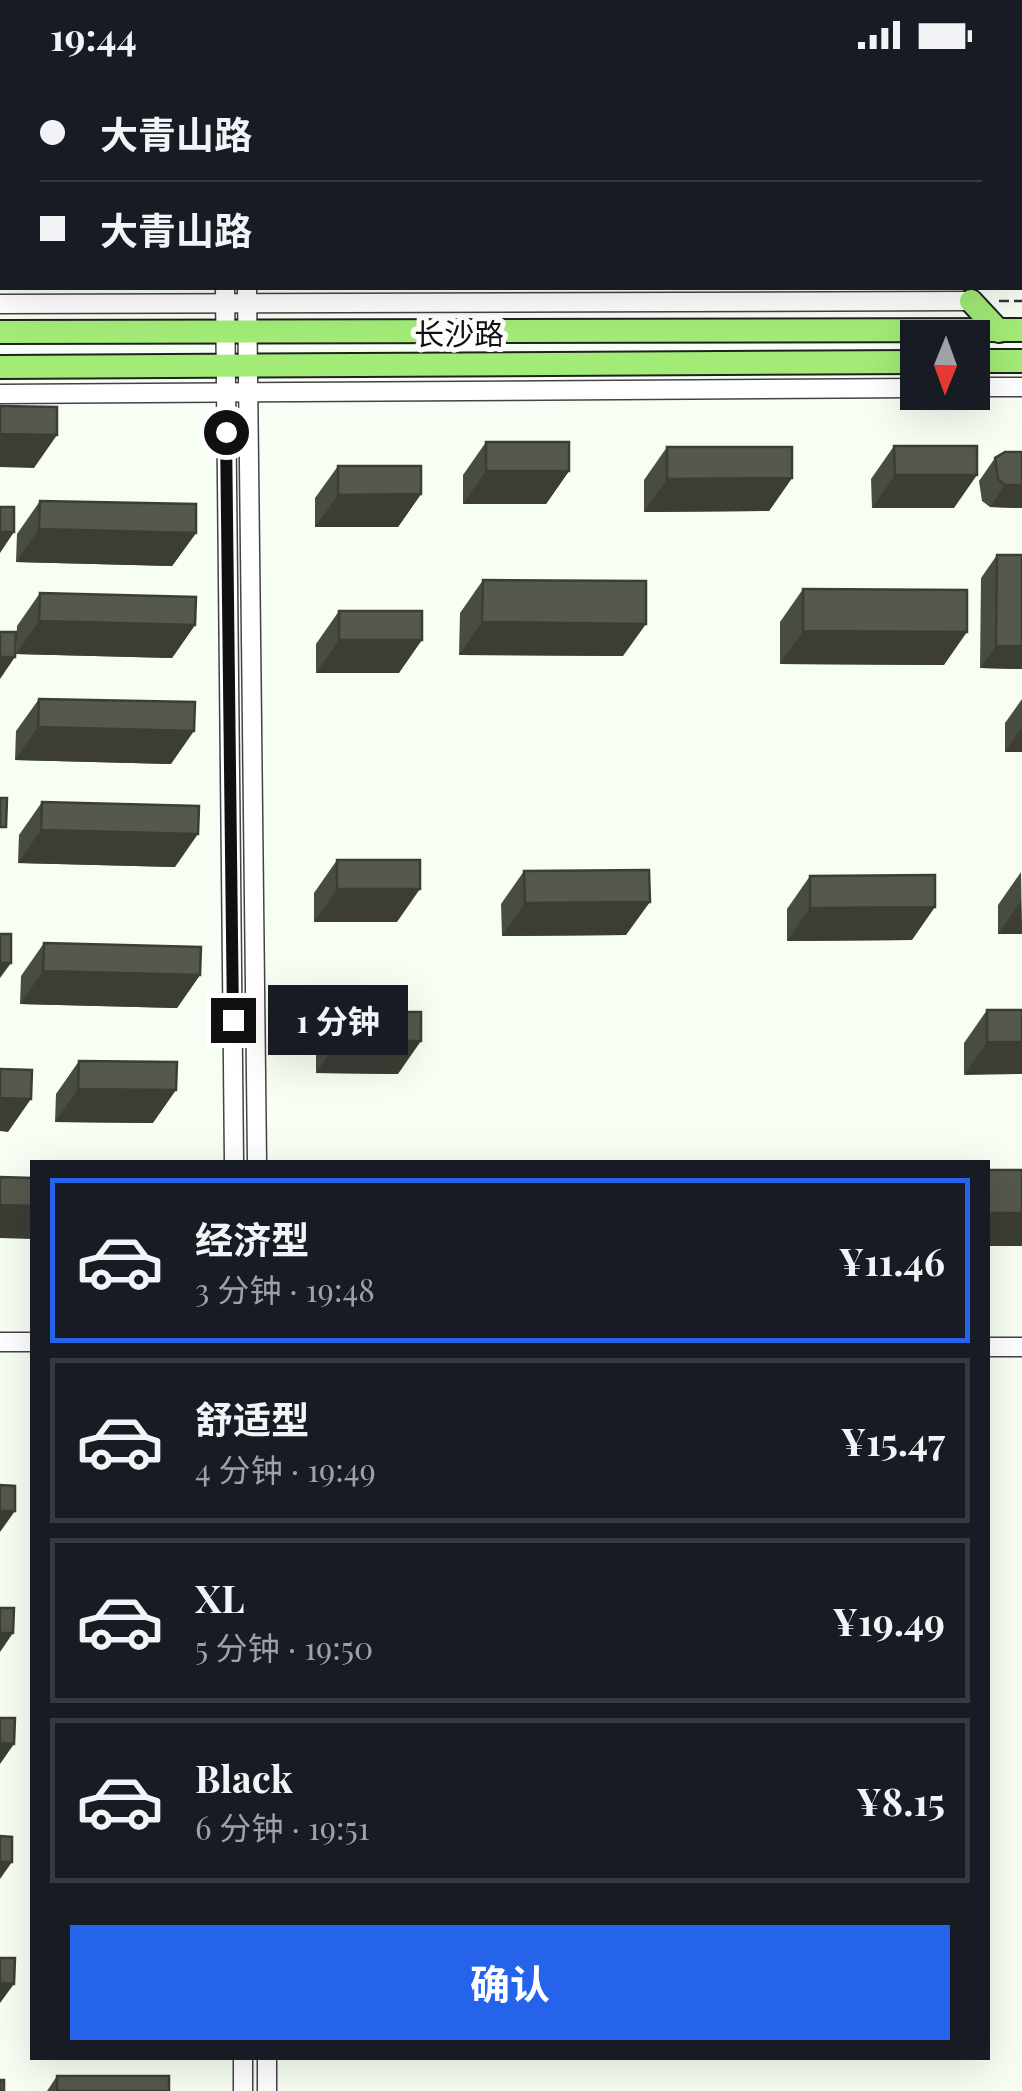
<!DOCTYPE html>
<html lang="zh">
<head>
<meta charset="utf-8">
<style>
	body { margin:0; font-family:"Playfair Display","Noto Sans SC",serif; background:#242831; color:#f1f3f6; height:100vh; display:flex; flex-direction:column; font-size:38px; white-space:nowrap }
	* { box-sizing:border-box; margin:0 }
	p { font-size:32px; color:#9ea1a6 }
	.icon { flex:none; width:55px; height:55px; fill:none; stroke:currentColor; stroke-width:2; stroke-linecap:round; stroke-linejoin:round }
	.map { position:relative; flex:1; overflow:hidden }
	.sheet { position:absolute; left:30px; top:1090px; width:960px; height:900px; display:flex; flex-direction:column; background:#171b24; border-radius:0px; box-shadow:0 10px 40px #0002 }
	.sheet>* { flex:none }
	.hud { position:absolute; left:0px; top:0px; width:1022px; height:220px; box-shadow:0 10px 40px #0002; display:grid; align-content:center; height:220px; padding:0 40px; background:#171b24 }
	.needle { width:65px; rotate:181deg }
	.fabs { position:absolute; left:900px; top:250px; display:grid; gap:20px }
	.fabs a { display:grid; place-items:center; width:90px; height:90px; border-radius:0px; background:#171b24; box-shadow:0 10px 40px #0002; font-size:50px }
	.end { position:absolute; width:45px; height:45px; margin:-22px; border:12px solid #101010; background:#fff; box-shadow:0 0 0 5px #fff }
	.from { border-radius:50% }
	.bubble { position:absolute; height:70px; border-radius:0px; background:#171b24; box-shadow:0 10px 40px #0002; font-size:32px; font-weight:700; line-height:70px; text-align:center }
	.hud b { display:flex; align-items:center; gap:35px; height:95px; font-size:38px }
	.hud b+b { border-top:2px solid #363941 }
	.hud i { width:25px; height:25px; background:#f1f3f6 }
	ul { padding:18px 0 0; list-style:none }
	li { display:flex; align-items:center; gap:30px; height:165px; margin:0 20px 15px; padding:0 20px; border:5px solid #363941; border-radius:0px }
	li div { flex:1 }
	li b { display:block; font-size:38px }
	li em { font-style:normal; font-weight:700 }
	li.on { border-color:#2563eb }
	li>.icon { width:90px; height:90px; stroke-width:1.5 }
	.button { display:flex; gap:20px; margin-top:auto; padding:20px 40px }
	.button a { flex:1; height:115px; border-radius:0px; background:#2563eb; color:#fff; font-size:40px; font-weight:700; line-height:115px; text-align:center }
	.status { display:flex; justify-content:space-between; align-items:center; height:70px; padding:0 50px; background:#171b24; direction:ltr }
	.status svg { height:28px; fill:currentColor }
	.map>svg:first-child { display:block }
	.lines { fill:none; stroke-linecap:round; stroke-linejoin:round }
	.minor-casing { stroke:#434343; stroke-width:21 }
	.major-casing { stroke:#212121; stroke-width:26 }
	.path { stroke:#323232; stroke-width:2.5; stroke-dasharray:10 5; stroke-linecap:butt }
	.minor { stroke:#fff; stroke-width:18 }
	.major { stroke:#a2eb77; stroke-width:22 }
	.wall { fill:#494c42 }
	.shaded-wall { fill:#3c3e36 }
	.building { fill:#55584d; stroke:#3c3e36; stroke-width:2.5 }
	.route { stroke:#101010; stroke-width:12 }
	.labels { text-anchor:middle; stroke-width:10; stroke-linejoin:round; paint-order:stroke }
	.street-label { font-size:30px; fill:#101010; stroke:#fff }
</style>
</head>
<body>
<div class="status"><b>19:44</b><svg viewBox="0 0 49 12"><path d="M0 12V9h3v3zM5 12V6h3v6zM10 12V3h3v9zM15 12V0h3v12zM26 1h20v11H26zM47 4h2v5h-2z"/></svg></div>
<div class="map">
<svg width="1022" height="2021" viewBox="0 0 1022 2021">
	<rect width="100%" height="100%" fill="#f7fef4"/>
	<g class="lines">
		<defs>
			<g id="minor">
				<polyline points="222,0 222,2"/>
				<polyline points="245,0 245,2"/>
				<polyline points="225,218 234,1092"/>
				<polyline points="247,218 257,1092"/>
				<polyline points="0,234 971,231"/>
				<polyline points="972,317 1022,317"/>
				<polyline points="0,324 918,318"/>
				<polyline points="0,1272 32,1272"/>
				<polyline points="988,1277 1022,1277"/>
				<polyline points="243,1988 243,2021"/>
				<polyline points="267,1988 267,2021"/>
			</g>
			<g id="major">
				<polyline points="971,231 999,261"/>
				<polyline points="0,262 1022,260"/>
				<polyline points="972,291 1022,291"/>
				<polyline points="0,297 918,292"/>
			</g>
		</defs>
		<use href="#minor" class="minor-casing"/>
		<use href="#major" class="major-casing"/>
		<polyline class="path" points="999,231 1022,231"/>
		<use href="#minor" class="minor"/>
		<use href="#major" class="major"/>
	</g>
	<g class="wall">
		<polygon points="759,0 877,0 877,2 757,2"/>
		<polygon points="952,0 1022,0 1022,35 1020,35 1020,2 950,2"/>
		<polygon points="486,372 569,401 546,434 463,434 463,405"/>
		<polygon points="894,376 954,438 872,438 871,409"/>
		<polygon points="667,377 792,408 769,441 644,442 644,410"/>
		<polygon points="1022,382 1022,438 990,437 982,431 979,411 995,388"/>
		<polygon points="338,396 421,424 398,457 315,457 315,428"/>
		<polygon points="40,431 196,463 172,496 16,492 17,464"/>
		<polygon points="997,485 1022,485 1022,599 980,598 981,508"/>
		<polygon points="483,510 623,586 459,585 460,543"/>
		<polygon points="803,519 944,595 780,594 780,552"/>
		<polygon points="40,523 195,555 172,588 16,584 17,556"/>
		<polygon points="339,541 399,603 316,603 316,574"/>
		<polygon points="39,629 171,694 15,690 16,661"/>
		<polygon points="1022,629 1022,682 1005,682 1005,653"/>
		<polygon points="42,732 175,797 18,793 19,765"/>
		<polygon points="337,790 397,852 314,852 314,823"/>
		<polygon points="524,801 626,865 502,866 501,834"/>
		<polygon points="1021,802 1022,864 998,864 998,835"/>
		<polygon points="810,806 912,870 787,871 787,839"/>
		<polygon points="44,873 200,905 177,938 20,934 21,906"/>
		<polygon points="987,940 1022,940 964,1005 964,973"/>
		<polygon points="339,942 398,1004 316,1003 316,974"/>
		<polygon points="79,991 153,1053 55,1052 56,1024"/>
		<polygon points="57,2006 169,2021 47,2021"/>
	</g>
	<g class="shaded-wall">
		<rect x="1020" y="2" width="2" height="33"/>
		<rect x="1020" y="118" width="2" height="32"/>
		<polygon points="0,364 57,365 34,398 0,397"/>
		<polygon points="486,401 569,401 546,434 463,434"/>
		<polygon points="895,405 977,405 954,438 872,438"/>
		<polygon points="792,408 769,441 644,442 667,409"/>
		<polygon points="1005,415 1022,415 1022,438 990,437"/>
		<polygon points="421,424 398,457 315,457 338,425"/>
		<polygon points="39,459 196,463 172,496 16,492"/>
		<polygon points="0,462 14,462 0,483"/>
		<polygon points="39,551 195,555 172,588 16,584"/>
		<polygon points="482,552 646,554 623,586 459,585"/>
		<polygon points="803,561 967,562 944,595 780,594"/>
		<polygon points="339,570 422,570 399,603 316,603"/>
		<polygon points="996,576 1022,576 1022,599 980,598"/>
		<polygon points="0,587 15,587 0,609"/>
		<polygon points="38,657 194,661 171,694 15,690"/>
		<polygon points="1022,657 1022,682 1005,682"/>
		<polygon points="41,760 198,764 175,797 18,793"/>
		<polygon points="337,819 420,819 397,852 314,852"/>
		<polygon points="1021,831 1022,864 998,864"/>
		<polygon points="650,832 626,865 502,866 525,833"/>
		<polygon points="935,837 912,870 787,871 810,838"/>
		<polygon points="0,893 11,893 0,908"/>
		<polygon points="43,901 200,905 177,938 20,934"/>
		<polygon points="339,970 421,971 398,1004 316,1003"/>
		<polygon points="987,972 1022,972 1022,1004 964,1005"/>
		<polygon points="78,1019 176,1020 153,1053 55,1052"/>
		<polygon points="0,1028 31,1029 8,1062 0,1061"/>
		<polygon points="0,1135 32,1136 32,1169 0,1168"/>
		<rect x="988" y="1143" width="34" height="33"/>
		<polygon points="0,1441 15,1441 0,1462"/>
		<polygon points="0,1563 13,1563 0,1582"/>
		<polygon points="0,1673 14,1674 0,1694"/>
		<polygon points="0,1792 12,1792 0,1809"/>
		<polygon points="0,1913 14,1914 0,1933"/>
	</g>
	<g class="building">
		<rect x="306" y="0" width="145" height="2"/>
		<rect x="481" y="0" width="146" height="2"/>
		<polygon points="773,0 877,0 877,2 772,2"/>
		<rect x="973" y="0" width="49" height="2"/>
		<rect x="1020" y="85" width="2" height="33"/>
		<polygon points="0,336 57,337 57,365 0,364"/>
		<rect x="486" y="372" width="83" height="29"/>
		<polygon points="894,376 977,376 977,405 895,405"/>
		<polygon points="667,377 792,377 792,408 667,409"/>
		<polygon points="1005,382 1022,382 1022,415 1005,415 998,409 995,388"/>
		<polygon points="338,396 421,396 421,424 338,425"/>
		<polygon points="40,431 196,434 196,463 39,459"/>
		<rect x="0" y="437" width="14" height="25"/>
		<polygon points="997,485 1022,485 1022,576 996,576"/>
		<polygon points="483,510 646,511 646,554 482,552"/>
		<polygon points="803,519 967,520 967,562 803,561"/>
		<polygon points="40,523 196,527 195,555 39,551"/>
		<rect x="339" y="541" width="83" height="29"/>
		<polygon points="0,562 16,562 15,587 0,587"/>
		<polygon points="39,629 195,632 194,661 38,657"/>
		<polygon points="0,728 7,728 6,757 0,757"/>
		<polygon points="42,732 199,736 198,764 41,760"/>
		<rect x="337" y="790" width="83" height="29"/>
		<polygon points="649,800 650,832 525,833 524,801"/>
		<polygon points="935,805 935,837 810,838 810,806"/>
		<rect x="0" y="864" width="11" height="29"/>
		<polygon points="44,873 201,877 200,905 43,901"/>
		<rect x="987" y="940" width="35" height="32"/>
		<polygon points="339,942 421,942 421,971 339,970"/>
		<polygon points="79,991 177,992 176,1020 78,1019"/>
		<polygon points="0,999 32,1000 31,1029 0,1028"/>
		<rect x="988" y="1100" width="34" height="43"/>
		<polygon points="0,1107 32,1108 32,1136 0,1135"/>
		<polygon points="0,1415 15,1416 15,1441 0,1441"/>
		<polygon points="0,1538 14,1538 13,1563 0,1563"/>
		<polygon points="0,1648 15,1648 14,1674 0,1673"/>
		<polygon points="0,1766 12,1767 12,1792 0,1792"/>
		<polygon points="0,1888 15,1888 14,1914 0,1913"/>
		<rect x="57" y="2006" width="112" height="15"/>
		<rect x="0" y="2010" width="4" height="11"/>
	</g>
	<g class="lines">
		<polyline class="route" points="226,362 233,950"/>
	</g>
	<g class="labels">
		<g class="street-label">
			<text x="459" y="275">长沙路</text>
		</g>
	</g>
</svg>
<div class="fabs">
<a><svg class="needle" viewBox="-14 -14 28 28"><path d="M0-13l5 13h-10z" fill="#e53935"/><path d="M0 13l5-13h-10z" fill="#9ea1a6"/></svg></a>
</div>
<i class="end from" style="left:226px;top:362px"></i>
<i class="end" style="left:233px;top:950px"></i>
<div class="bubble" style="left:268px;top:915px;width:140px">1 分钟</div>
<div class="hud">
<b><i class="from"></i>大青山路</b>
<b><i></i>大青山路</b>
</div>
<section class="sheet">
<ul>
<li class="on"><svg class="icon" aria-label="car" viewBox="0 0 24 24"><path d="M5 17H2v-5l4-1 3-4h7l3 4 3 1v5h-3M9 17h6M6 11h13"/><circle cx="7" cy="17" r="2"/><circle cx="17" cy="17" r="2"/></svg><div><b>经济型</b><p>3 分钟 · 19:48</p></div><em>¥11.46</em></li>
<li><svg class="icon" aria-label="car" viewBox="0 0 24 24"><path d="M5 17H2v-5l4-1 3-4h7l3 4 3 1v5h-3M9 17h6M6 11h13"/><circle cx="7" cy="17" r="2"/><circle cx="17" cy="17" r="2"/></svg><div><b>舒适型</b><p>4 分钟 · 19:49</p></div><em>¥15.47</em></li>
<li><svg class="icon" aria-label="car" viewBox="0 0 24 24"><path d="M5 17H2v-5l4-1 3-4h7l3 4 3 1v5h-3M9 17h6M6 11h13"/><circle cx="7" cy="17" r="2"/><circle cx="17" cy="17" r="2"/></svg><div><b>XL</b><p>5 分钟 · 19:50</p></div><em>¥19.49</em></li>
<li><svg class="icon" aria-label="car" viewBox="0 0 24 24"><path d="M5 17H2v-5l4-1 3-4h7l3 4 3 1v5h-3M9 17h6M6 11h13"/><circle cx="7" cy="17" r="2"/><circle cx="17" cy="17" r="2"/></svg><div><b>Black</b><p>6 分钟 · 19:51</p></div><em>¥8.15</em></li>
</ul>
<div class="button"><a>确认</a></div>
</section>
</div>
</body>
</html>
